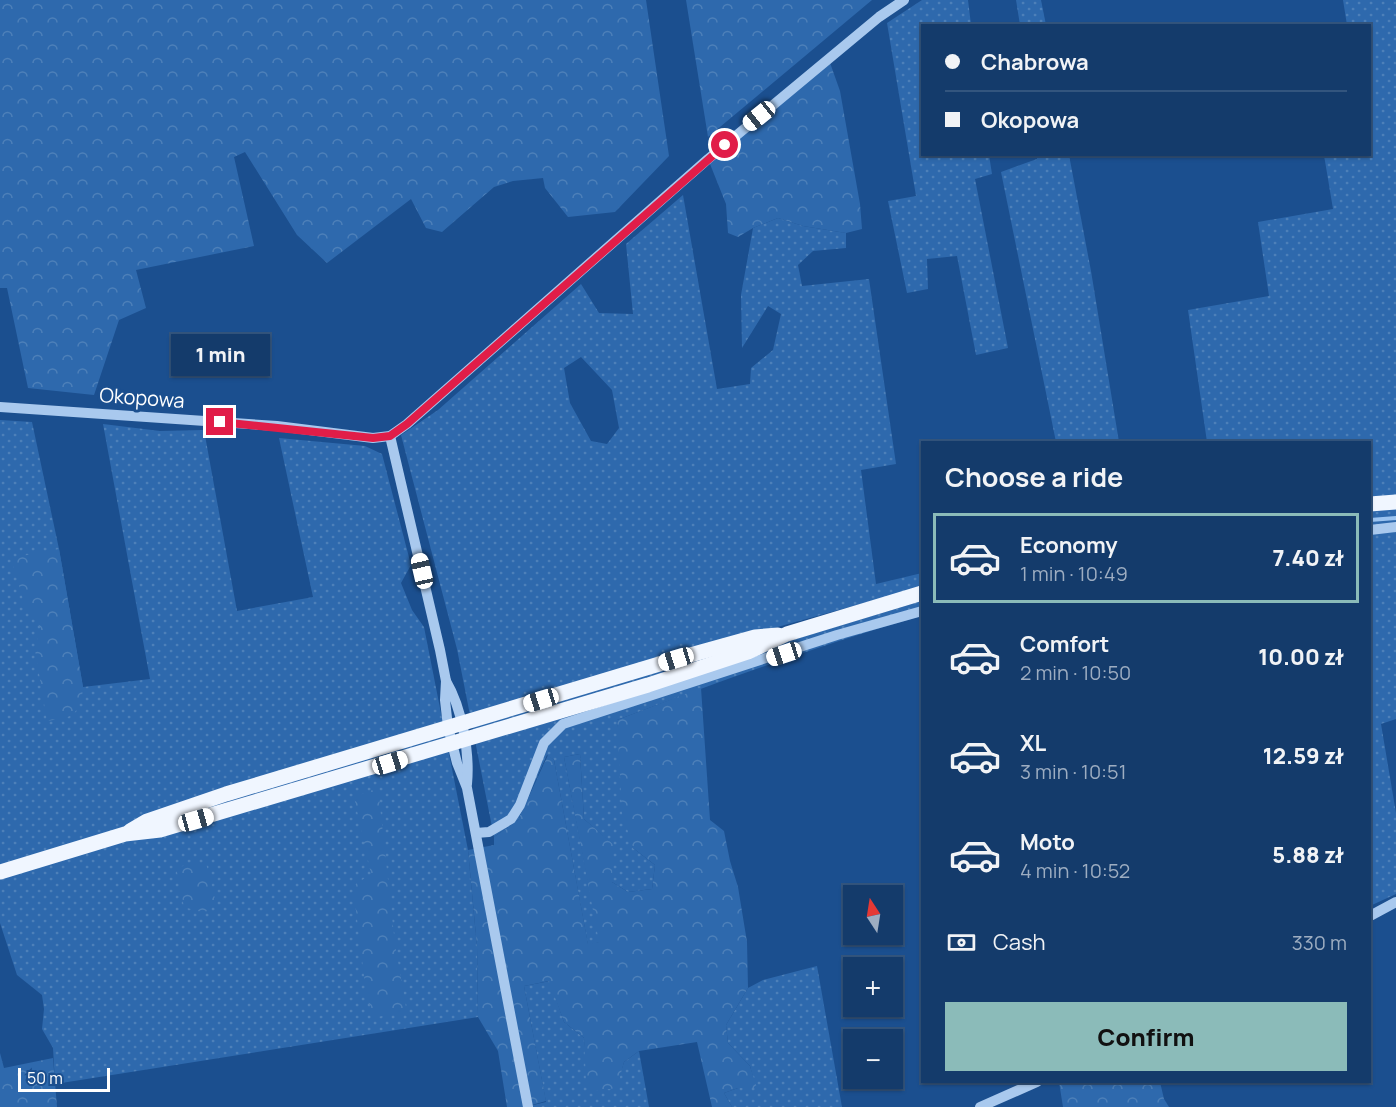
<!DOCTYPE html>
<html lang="en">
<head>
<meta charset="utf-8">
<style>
	body { margin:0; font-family:Manrope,sans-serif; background:#1d4271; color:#f1f3f6; height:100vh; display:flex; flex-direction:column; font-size:22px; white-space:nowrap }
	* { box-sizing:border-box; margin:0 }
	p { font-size:20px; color:#9dadc1 }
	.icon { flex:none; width:33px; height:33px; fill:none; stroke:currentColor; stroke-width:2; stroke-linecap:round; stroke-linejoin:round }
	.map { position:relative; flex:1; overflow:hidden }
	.sheet { position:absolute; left:921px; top:441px; width:450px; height:642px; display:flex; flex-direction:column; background:#143b6b; border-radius:0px; box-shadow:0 2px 4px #0004,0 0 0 2px #33557e }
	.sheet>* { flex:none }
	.hud { position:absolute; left:921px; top:24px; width:450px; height:132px; border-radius:0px; box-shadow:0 2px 4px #0004,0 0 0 2px #33557e; display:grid; align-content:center; height:132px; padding:0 24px; background:#143b6b }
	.needle { width:39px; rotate:348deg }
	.buttons { position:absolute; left:843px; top:885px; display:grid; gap:12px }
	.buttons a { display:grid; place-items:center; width:60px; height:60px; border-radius:0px; background:#143b6b; box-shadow:0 2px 4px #0004,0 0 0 2px #33557e; font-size:30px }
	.scale { position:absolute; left:18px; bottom:15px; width:92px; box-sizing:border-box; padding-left:6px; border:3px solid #fff; border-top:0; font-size:16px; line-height:21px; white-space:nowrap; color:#fff; -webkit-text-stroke:4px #1b4f8f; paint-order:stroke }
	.end { position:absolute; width:27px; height:27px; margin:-14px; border:8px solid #e11d48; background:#fff; box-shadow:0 0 0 3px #fff }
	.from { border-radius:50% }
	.bubble { position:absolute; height:42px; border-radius:0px; background:#143b6b; box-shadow:0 2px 4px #0004,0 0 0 2px #33557e; font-size:20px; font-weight:800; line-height:42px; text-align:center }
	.car { position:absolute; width:18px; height:36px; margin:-18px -9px; border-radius:8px; box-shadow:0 0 4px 2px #0007; background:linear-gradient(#fff 24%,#345 0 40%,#fff 0 76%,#345 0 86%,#fff 0) }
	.hud b { display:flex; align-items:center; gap:21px; height:57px; font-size:22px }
	.hud b+b { border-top:2px solid #33557e }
	.hud i { width:15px; height:15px; background:#f1f3f6 }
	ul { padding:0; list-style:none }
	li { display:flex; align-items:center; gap:18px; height:90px; margin:0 12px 9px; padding:0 12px; border:3px solid transparent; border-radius:0px }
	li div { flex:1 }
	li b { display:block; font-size:22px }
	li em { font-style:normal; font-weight:800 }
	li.selected { border-color:#8bbbb9 }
	li>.icon { width:54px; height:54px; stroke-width:1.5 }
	h2 { padding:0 24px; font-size:27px; line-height:72px }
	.pay { display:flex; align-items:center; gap:15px; height:66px; padding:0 24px; font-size:22px }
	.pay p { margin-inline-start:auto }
	.button { display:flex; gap:12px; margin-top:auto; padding:12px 24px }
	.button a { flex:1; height:69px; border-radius:0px; background:#8bbbb9; color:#111; font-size:24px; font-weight:800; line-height:69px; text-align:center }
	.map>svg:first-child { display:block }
	.grass { fill:url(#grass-dots); fill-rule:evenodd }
	.forest { fill:url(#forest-crowns) }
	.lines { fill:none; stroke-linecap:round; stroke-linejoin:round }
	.stream { stroke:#9cc4f0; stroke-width:4 }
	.minor { stroke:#a9c9ee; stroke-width:10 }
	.major { stroke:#f0f6ff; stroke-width:15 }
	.route { stroke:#e11d48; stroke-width:8 }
	.labels { text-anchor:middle; stroke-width:6; stroke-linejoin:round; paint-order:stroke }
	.street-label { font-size:20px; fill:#fff; stroke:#1b4f8f }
</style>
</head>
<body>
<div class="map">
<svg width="1396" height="1107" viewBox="0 0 1396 1107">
	<defs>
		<pattern id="grass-dots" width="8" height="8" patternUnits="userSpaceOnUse" patternTransform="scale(1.5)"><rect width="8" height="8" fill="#2e69ad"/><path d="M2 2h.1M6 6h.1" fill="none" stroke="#4d80b9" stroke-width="1.8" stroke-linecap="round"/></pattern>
		<pattern id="forest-crowns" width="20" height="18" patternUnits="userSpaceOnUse" patternTransform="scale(1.5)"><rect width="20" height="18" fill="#2e69ad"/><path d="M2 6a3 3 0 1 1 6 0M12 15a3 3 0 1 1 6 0" fill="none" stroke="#4d80b9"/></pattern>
	</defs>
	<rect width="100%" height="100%" fill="#1b4f8f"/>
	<g class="grass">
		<polygon points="922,0 968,0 971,25 922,26 922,154 989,155 992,174 975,179 1008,348 976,355 957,256 927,259 928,289 907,293 888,201 916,196 887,23"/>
		<polygon points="1016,0 1041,0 1046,25 1020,25"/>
		<polygon points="1343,0 1396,0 1396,495 1370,497 1370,442 1207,442 1188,310 1269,296 1258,222 1333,209 1324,155 1370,154 1370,26 1347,25"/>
		<polygon points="1037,155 1069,155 1091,271 1119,442 1056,442 1001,172 1037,159"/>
		<path d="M683 195 717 389 750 384 751 368 773 350 781 314 768 306 742 348 741 295 753 228 778 218 803 226 846 233V248L813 251 798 265 802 286 869 279 896 464 861 470 876 584 922 573V587L661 659 665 683 808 635 922 601V618L918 617C816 646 716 683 617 720L633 848 655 865 652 889 628 892 612 882V844L584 819 580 754 564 757 600 942 588 945 554 760 547 755 518 820 494 837 457 649 401 435 438 410 581 284 599 313 633 314 626 244ZM581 357 612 390 619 428 607 444 591 441 570 403 564 368Z"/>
		<polygon points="0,420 32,422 59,549 83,687 150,679 103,424 160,431 204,430 237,611 313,597 279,438 365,446 382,454 411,565 401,583 412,610 424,627 468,850 477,947 478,1017 55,1084 53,1048 42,1029 44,1009 42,995 17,975 0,923"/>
		<polygon points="1396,508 1396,719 1381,724 1396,813 1396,894 1372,905 1370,891 1370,510"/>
		<polygon points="817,966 842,1107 732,1107 724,1093 738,1088 756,1088 750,1066 728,1043 726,1025 748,988 763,980"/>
		<polygon points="550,981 564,1022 584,1038 586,1057 616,1088 624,1062 639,1051 649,1107 525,1107 546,1102 524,986"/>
	</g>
	<g class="forest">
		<polygon points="0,0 646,0 669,156 615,212 568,217 545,188 543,178 513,181 494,187 442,232 426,228 411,199 327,263 297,235 245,152 234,157 254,246 136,270 146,308 119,320 94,395 28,388 7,288 0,288"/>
		<polygon points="686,0 872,0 708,137"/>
		<polygon points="829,60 840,91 860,204 862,229 846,233 803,226 778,218 753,228 738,237 728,233 726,204 708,159"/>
		<path d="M59 549 83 687C78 716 75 717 47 721L35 650 40 627 25 606 11 558Z"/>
		<polygon points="701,688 710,820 724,831 730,861 738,887 747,942 748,988 726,1025 728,1043 750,1066 757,1088 738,1088 724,1093 732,1107 712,1107 697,1042 639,1051 624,1062 617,1088 594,1091 586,1082 584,1038 564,1022 549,981 524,986 546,1101 525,1107 507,1107 498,1051 478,1017 477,947 468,850 494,845 494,837 518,820 548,755 554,760 588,944 599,942 564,757 580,754 584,819 613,844 612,882 628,892 652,889 655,865 633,848 622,813 617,720"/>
		<polygon points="378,788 395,944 407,1013 376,1017 367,1000 353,886 371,874 354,797"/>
		<polygon points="206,863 215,900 205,913 184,907 176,867"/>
		<polygon points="0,1053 4,1068 53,1058 57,1107 0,1107"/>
		<polygon points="1059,1082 1160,1082 1164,1099 1169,1107 1063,1107"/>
	</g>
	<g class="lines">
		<polyline class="stream" points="1370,520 1396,518"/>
		<g class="minor">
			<polyline points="0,407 277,426 373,438 390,436 407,424 708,159 879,17 904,0"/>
			<polyline points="390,436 440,650 446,681 445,700 448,727 457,763 467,788 528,1107"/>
			<polyline points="1370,530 1396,527"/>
			<path d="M446 681C462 708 470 753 467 784"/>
			<polyline points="476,833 489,832 511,819 520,805 544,743 563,724 837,635 922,611"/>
			<polyline points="1370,916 1396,902"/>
			<polyline points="980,1107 1037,1082"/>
		</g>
		<g class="major">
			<polyline points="1370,504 1396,502"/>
			<polyline points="130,831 147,821 226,794 676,659 755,637 778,635"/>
			<polyline points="0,872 125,834 160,830 648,685 748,652 787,634 922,593"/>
		</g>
	</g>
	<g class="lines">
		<polyline class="route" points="220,422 373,438 390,436 407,424 725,145"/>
	</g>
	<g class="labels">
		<g class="street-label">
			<text transform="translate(142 398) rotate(4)" y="7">Okopowa</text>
		</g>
	</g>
</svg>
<div class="buttons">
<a><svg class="needle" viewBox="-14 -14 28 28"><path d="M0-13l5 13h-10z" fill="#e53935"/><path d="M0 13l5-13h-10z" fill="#9dadc1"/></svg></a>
<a>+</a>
<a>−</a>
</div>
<div class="scale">50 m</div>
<i class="end from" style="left:725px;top:145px"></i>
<i class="end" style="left:220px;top:422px"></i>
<div class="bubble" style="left:171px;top:334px;width:99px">1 min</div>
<i class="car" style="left:759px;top:116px;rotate:231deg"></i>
<i class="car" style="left:422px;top:571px;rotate:347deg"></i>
<i class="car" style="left:784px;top:654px;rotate:252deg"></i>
<i class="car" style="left:676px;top:659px;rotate:253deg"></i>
<i class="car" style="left:541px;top:700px;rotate:253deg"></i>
<i class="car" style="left:390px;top:763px;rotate:73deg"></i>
<i class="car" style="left:196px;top:820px;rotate:74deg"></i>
<div class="hud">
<b><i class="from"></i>Chabrowa</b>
<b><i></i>Okopowa</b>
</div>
<section class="sheet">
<h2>Choose a ride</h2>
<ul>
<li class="selected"><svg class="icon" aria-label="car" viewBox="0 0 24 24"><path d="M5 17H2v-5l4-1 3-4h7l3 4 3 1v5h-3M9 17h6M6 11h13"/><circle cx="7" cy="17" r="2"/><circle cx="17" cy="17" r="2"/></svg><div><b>Economy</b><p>1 min · 10:49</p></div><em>7.40 zł</em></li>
<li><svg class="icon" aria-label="car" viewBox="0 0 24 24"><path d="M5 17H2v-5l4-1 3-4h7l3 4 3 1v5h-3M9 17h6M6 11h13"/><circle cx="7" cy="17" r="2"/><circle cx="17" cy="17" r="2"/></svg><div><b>Comfort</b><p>2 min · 10:50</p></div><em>10.00 zł</em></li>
<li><svg class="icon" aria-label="car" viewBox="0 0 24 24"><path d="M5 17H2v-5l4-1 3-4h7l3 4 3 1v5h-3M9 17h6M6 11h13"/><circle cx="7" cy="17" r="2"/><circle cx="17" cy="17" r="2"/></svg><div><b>XL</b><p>3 min · 10:51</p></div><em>12.59 zł</em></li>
<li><svg class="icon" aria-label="car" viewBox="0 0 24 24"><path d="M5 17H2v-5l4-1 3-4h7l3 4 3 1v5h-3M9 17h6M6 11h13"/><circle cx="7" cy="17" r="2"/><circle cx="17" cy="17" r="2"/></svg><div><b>Moto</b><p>4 min · 10:52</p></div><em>5.88 zł</em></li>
</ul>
<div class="pay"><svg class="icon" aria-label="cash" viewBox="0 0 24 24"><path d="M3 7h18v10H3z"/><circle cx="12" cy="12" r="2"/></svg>Cash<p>330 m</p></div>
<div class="button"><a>Confirm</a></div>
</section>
</div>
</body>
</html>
